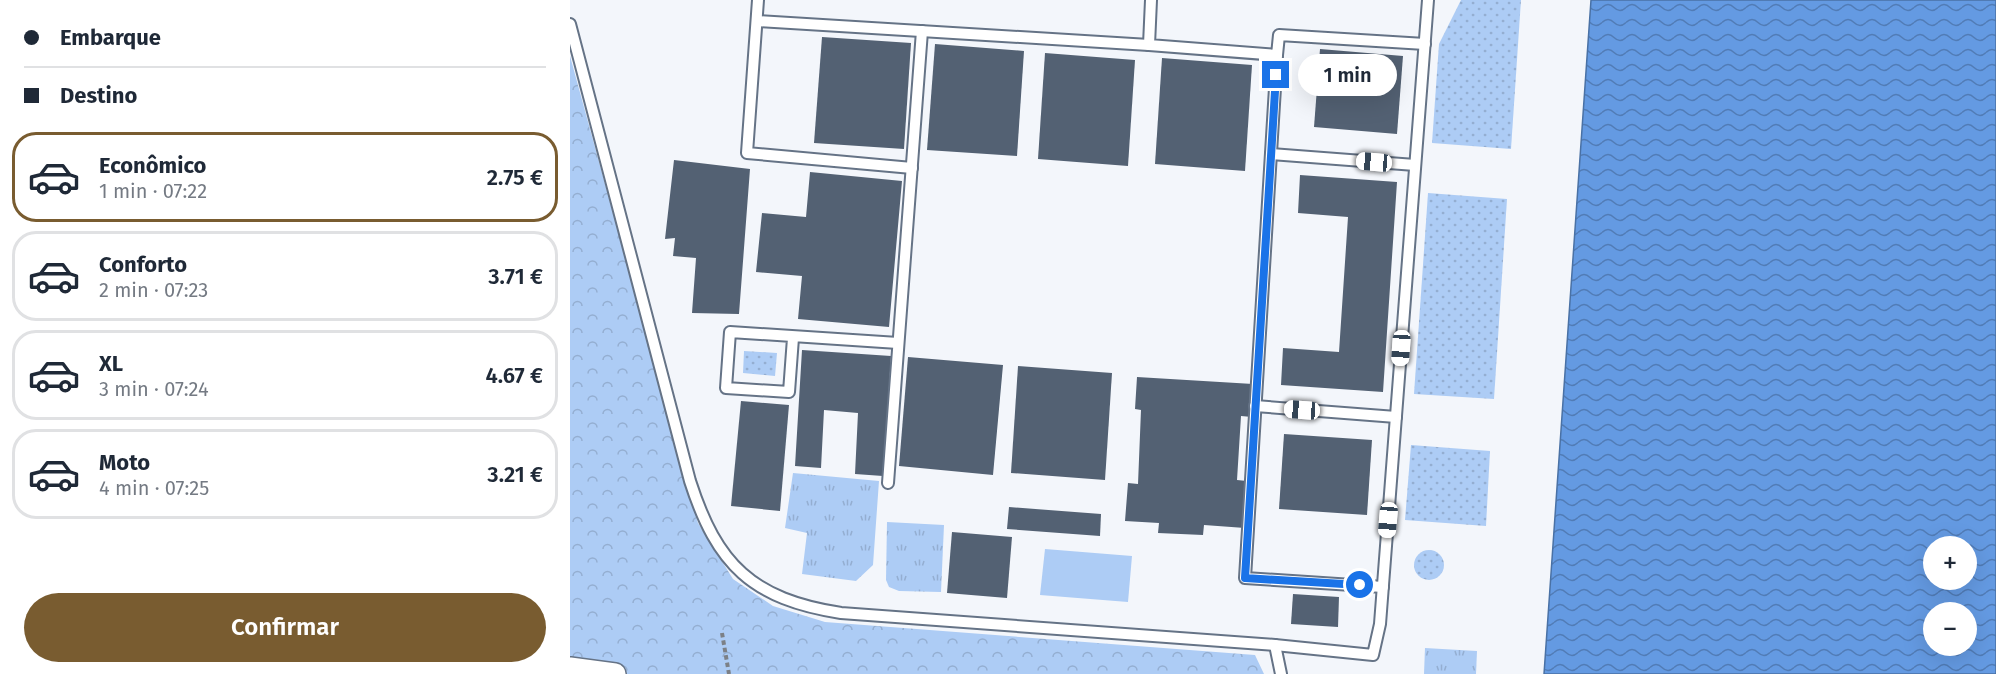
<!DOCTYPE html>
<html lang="pt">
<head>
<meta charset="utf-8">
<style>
	body { margin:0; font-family:"Fira Sans",sans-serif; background:#f6f6f7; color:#1f2937; height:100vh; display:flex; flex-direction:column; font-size:22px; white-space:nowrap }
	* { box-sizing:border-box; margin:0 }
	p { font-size:20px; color:#747a83 }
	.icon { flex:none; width:33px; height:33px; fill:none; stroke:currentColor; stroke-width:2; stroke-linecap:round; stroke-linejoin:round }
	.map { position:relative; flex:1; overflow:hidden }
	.details { display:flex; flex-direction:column; background:#fff; width:570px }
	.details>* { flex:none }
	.guide { display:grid; align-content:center; height:132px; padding:0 24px; background:#fff }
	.fabs { position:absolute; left:1353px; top:536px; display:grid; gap:12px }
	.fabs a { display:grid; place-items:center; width:54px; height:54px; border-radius:50%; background:#fff; box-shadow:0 6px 24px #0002; font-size:30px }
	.end { position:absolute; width:27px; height:27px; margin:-14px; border:8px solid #1a73e8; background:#fff; box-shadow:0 0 0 3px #fff }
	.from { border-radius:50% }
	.bubble { position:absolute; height:42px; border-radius:21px; background:#fff; box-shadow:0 6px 24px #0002; font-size:20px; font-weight:600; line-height:42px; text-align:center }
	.car { position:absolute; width:18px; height:36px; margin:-18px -9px; border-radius:8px; box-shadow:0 0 4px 2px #0007; background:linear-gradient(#fff 24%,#345 0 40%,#fff 0 76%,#345 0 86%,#fff 0) }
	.guide b { display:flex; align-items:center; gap:21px; height:57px; font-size:22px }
	.guide b+b { border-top:2px solid #e0e1e3 }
	.guide i { width:15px; height:15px; background:#1f2937 }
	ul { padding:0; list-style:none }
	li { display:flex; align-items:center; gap:18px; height:90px; margin:0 12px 9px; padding:0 12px; border:3px solid #e0e1e3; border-radius:24px }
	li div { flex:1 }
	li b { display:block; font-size:22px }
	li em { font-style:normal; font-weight:600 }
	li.selected { border-color:#795c30 }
	li>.icon { width:54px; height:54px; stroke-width:1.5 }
	.button { display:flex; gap:12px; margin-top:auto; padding:12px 24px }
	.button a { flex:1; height:69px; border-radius:36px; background:#795c30; color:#fff; font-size:24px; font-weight:600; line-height:69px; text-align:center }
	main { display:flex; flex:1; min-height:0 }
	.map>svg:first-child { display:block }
	.grass { fill:url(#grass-tufts) }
	.forest { fill:url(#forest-crowns) }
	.garden { fill:url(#garden-dots) }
	.pitch { fill:#adccf5 }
	.water { fill:url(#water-waves); stroke:#4971a5; stroke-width:1.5; fill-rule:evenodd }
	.building { fill:#536173 }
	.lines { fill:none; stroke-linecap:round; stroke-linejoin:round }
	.service-casing { stroke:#657386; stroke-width:14 }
	.minor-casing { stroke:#657386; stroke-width:24 }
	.path { stroke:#7c8086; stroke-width:4; stroke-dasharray:4.5 3; stroke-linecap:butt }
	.service { stroke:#fff; stroke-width:10 }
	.minor { stroke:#fff; stroke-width:21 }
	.route { stroke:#1a73e8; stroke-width:8 }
</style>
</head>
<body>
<main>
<section class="details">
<div class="guide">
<b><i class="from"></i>Embarque</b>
<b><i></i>Destino</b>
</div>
<ul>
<li class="selected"><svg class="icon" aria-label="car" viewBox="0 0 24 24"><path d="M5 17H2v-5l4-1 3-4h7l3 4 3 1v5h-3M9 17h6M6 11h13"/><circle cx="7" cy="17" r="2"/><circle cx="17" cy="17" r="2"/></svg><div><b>Econômico</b><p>1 min · 07:22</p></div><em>2.75 €</em></li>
<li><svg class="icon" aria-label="car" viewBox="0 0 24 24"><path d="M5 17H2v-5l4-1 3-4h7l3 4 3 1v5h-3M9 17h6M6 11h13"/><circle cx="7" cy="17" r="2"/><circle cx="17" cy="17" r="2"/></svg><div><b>Conforto</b><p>2 min · 07:23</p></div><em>3.71 €</em></li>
<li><svg class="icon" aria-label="car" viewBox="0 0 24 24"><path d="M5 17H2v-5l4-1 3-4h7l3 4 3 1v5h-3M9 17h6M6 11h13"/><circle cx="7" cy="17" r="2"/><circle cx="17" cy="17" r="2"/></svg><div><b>XL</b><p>3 min · 07:24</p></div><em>4.67 €</em></li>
<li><svg class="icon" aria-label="car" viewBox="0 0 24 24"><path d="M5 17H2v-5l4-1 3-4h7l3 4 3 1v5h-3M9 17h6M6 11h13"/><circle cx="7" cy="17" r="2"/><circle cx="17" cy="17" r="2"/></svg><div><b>Moto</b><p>4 min · 07:25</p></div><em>3.21 €</em></li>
</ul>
<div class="button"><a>Confirmar</a></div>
</section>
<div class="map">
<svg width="1426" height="674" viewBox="0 0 1426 674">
	<defs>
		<pattern id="grass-tufts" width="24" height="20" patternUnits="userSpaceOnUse" patternTransform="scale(1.5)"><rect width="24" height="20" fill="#adccf5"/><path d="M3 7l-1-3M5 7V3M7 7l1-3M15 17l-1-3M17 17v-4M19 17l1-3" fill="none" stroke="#94aed1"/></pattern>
		<pattern id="forest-crowns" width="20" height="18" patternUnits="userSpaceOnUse" patternTransform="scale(1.5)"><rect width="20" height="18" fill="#adccf5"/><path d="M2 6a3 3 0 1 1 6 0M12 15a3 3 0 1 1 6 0" fill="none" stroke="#94aed1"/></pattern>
		<pattern id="garden-dots" width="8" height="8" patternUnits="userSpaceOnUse" patternTransform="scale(1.5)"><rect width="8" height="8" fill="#adccf5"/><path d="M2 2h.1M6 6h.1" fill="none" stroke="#94aed1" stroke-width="1.8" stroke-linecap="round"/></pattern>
		<pattern id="water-waves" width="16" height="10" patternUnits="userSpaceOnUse" patternTransform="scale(1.5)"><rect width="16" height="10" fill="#649ae2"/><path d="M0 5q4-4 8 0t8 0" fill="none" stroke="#517cb6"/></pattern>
	</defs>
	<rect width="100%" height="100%" fill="#f3f6fb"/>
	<g class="grass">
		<polygon points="223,473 309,481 303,565 286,581 232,574 237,533 215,528"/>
		<polygon points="317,522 374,525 371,592 329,591 319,587 316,580"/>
		<polygon points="855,648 907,651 906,674 854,674"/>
	</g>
	<polygon class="forest" points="0,56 128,523 163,579 203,606 255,622 685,655 694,674 0,674"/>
	<g class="garden">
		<polygon points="891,0 951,0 941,149 862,143 869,44"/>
		<polygon points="858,193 937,199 924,399 844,394"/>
		<polygon points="174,351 207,353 205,376 173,373"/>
		<polygon points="841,445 920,451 916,526 835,520"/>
		<circle cx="859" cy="565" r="15"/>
	</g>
	<polygon class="pitch" points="475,549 562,556 558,602 470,595"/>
	<path class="water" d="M1021 0H1426V674H974ZM1364 546H1396V579H1364ZM1364 612H1396V645H1364Z"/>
	<g class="building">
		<polygon points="252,37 341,43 334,149 244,143"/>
		<polygon points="365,44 454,51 447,156 357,150"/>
		<polygon points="750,49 833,56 827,134 744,127"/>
		<polygon points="475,53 565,60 558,166 468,159"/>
		<polygon points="592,58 682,65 675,171 585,164"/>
		<polygon points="104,160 180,169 169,314 122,313 126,258 103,256 105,238 95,239"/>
		<polygon points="240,172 332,181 319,327 228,319 232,276 186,272 192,213 236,217"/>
		<polygon points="730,175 827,182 813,392 711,385 713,348 769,352 778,217 728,213"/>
		<polygon points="232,350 321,356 313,476 285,474 288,413 254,410 251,468 225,466"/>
		<polygon points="338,357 433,365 423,475 329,466"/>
		<polygon points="448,366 542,373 535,480 441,473"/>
		<polygon points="567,377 683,384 682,417 671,416 667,480 677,481 675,528 634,525 633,535 588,533 589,523 555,521 558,483 568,484 571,410 565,409"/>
		<polygon points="171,401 219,405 210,511 161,506"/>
		<polygon points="714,434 802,440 797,515 709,509"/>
		<polygon points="439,507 531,514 530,536 437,529"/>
		<polygon points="382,532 442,537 437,598 377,593"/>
		<polygon points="723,594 769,597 768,627 721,624"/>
	</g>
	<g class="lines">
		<defs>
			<g id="service">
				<polyline points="188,0 177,153 342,168"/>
				<polyline points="581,0 579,45 707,55 709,35 855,44"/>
				<polyline points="187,21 579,45"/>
				<path d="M0 24 120 481C147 565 182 599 271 613L705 645 803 655 810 624 858 0"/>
				<polyline points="707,55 675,578 813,587"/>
				<polyline points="701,154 845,165"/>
				<polyline points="223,338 219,392 156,388 160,332 328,343"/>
				<polyline points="685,406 826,417"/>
				<polyline points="318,483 352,31"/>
				<polyline points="705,645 711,674"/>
			</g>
			<polyline id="minor" points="0,668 45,674"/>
		</defs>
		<use href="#service" class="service-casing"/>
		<use href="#minor" class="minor-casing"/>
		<polyline class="path" points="152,633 159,674"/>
		<use href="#service" class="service"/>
		<use href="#minor" class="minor"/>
	</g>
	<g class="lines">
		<polyline class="route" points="706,75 675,578 790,585"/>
	</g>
</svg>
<div class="fabs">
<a>+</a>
<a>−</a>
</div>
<i class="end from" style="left:790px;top:585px"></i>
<i class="end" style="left:706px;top:75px"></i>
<div class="bubble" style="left:728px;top:54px;width:99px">1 min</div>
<i class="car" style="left:804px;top:162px;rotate:275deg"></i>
<i class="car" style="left:831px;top:348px;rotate:184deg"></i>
<i class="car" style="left:732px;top:410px;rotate:274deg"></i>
<i class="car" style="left:818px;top:520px;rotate:185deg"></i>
</div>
</main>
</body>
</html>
